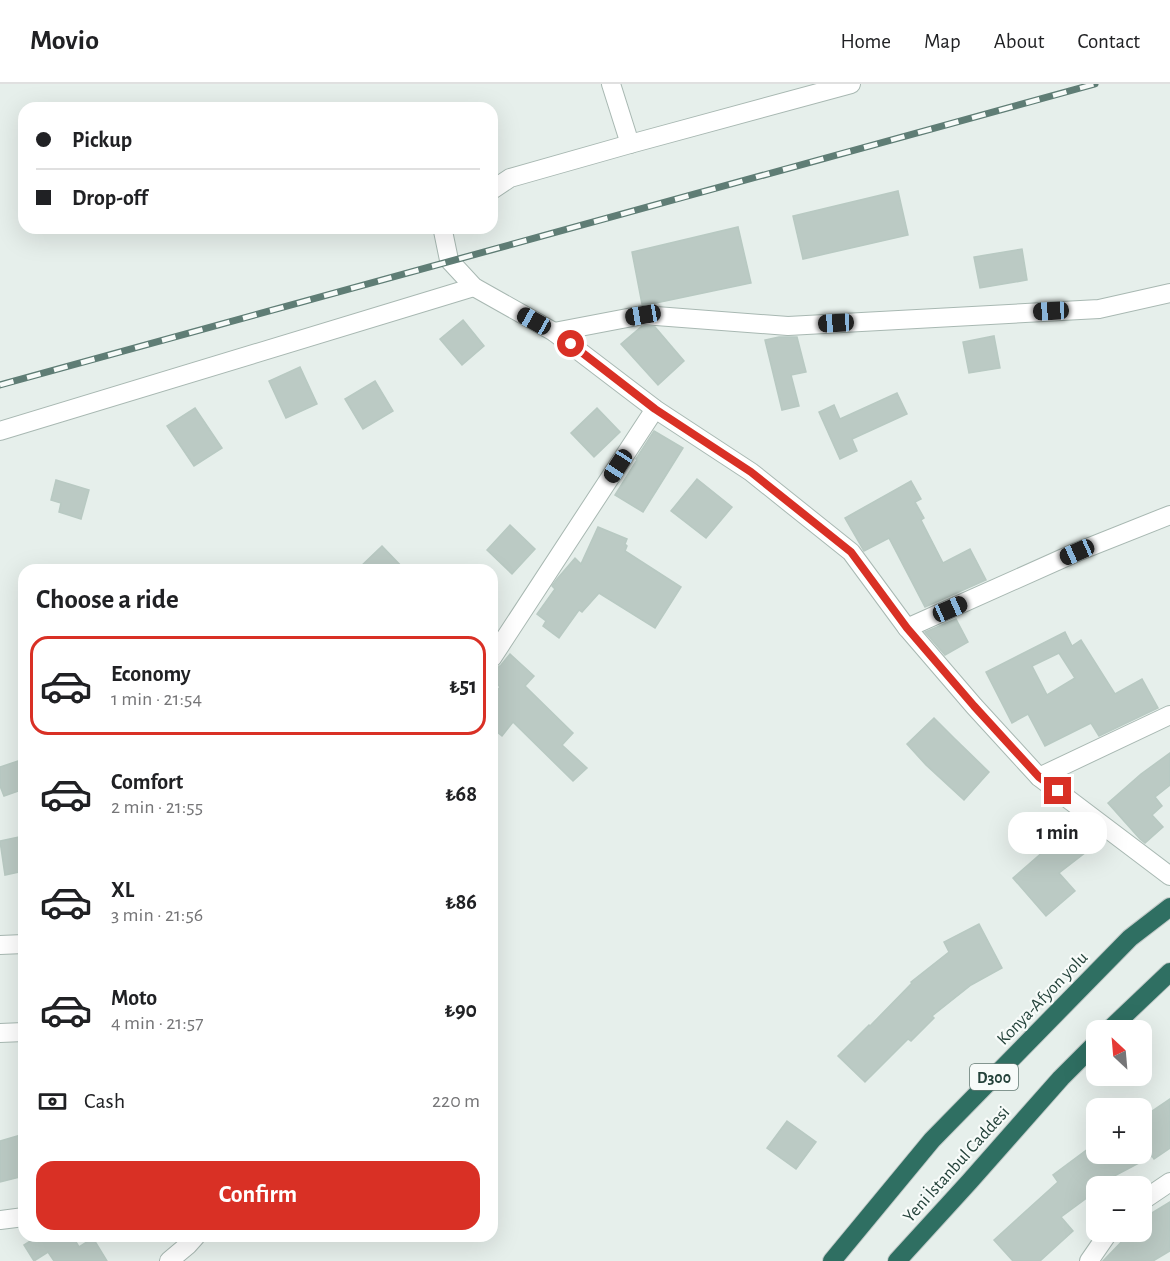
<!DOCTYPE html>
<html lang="en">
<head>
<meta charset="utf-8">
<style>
	body { margin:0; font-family:"Alegreya Sans",sans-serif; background:#f6f6f6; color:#202124; height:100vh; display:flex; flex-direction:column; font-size:22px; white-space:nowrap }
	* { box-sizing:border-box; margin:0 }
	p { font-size:20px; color:#757577 }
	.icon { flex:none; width:33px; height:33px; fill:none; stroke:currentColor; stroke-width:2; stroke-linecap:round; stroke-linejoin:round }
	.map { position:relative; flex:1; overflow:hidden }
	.sheet { position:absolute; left:18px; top:480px; width:480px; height:678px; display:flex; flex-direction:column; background:#fff; border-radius:18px; box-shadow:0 6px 24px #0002 }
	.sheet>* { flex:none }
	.top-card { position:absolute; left:18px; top:18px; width:480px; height:132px; border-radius:18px; box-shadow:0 6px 24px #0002; display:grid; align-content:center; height:132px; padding:0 18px; background:#fff }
	.needle { width:39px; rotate:334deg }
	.buttons { position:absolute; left:1086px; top:936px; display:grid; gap:12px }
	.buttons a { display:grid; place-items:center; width:66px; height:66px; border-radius:12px; background:#fff; box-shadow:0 6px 24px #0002; font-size:30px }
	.end { position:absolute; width:27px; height:27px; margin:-14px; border:8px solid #d93025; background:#fff; box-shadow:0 0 0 3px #fff }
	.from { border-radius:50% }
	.bubble { position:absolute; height:42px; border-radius:18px; background:#fff; box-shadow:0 6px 24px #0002; font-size:20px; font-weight:700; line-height:42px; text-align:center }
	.car { position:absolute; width:18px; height:36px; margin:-18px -9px; border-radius:8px; box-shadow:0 0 4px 2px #0007; background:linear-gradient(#222 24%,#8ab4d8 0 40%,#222 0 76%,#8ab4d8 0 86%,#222 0) }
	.top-card b { display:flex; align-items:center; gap:21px; height:57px; font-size:22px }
	.top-card b+b { border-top:2px solid #e0e0e0 }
	.top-card i { width:15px; height:15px; background:#202124 }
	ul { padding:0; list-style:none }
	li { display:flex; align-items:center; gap:18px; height:99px; margin:0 12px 9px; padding:0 6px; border:3px solid transparent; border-radius:18px }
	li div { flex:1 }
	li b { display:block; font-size:22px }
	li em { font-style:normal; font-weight:700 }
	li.active { border-color:#d93025 }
	li>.icon { width:54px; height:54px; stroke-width:1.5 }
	h2 { padding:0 18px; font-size:27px; line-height:72px }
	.pay { display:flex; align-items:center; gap:15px; height:66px; padding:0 18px; font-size:22px }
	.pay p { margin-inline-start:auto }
	.action { display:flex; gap:12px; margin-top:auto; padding:12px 18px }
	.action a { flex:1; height:69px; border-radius:18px; background:#d93025; color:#fff; font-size:24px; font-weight:700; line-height:69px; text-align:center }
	header { display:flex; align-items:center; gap:36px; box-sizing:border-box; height:84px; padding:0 30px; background:#fff; border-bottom:2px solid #e0e0e0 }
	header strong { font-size:28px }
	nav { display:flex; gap:33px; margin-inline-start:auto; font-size:21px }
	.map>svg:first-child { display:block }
	.building { fill:#bbcac4; stroke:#b8c9c2; stroke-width:1.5; fill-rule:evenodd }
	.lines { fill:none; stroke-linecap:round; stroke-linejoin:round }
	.street-casing { stroke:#a8b8b2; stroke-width:20 }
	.highway-casing { stroke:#c2cac8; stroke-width:20 }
	.street { stroke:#fff; stroke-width:18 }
	.highway { stroke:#2f6f62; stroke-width:18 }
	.rail-casing { stroke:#5f7d75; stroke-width:7 }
	.rail { stroke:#f7fbf9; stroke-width:4.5; stroke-dasharray:14; stroke-linecap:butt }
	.route { stroke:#d93025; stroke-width:8 }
	.labels { text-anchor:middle; stroke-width:4.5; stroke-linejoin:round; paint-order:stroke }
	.shield { fill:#f7fbf9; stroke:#637a73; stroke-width:1.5 }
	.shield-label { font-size:16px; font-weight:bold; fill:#24423a }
	.street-label { font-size:18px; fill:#24423a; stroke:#f7fbf9 }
</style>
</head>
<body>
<header>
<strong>Movio</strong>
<nav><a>Home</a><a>Map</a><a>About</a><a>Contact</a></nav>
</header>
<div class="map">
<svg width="1170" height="1177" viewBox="0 0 1170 1177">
	<rect width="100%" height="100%" fill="#e6efeb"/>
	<g class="building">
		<polygon points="898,107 908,151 803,175 793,132"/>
		<polygon points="738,143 751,199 651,220 642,220 632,168"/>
		<polygon points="1022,165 1027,196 980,204 974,173"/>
		<polygon points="463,236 484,262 462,281 440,255"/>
		<polygon points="644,242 655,243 684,277 658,301 621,260 641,243"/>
		<polygon points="994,252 1000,284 969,289 963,258"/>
		<polygon points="779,253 797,253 806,288 791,291 799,322 782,326 765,256"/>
		<polygon points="300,283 317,320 286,334 269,297"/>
		<polygon points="375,297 393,327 363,345 345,315"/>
		<polygon points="897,309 907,330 852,355 857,367 840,375 819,328 834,321 840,335"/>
		<polygon points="195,324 222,364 194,382 167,342"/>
		<polygon points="597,324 620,348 594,373 571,349"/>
		<polygon points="654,347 683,364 643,428 615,411 637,376 636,375"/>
		<polygon points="697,395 732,423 706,454 671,427"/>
		<polygon points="56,396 89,406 81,435 59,428 61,419 51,416"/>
		<polygon points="911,397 921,415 915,418 924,434 921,436 943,479 970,465 986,496 925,523 889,454 864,467 845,434"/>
		<polygon points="510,441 535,465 512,490 487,466"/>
		<polygon points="598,443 627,455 625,460 627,462 625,467 681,503 655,544 599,509 582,528 579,526 559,554 543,542 546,537 537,530 555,505 552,502 557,495 575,474 581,480"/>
		<polygon points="382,462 405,486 357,486"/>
		<polygon points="956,535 968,558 945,571 925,548"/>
		<path d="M1065 548 1072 562 1081 556 1115 610 1142 595 1158 624 1099 652 1091 639 1045 662 1028 630 1012 639 986 588ZM1059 569 1075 594 1047 611 1032 582Z"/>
		<polygon points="510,570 534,592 525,602 573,649 562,661 587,684 573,697 513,638 502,652 492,644 492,613 500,603 492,595 492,588 501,581"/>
		<polygon points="934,634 954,654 989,688 964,716 926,681 907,660"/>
		<polygon points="1170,669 1170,701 1155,713 1162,722 1152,731 1163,743 1145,759 1140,755 1108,719 1141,690"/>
		<polygon points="24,675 24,705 4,712 0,702 0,683"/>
		<polygon points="1076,737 1095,761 1059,789 1075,807 1046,832 1013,794 1053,759 1051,756"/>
		<polygon points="24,752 24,787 5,791 0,757"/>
		<polygon points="979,840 1002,884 971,901 932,932 934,934 911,957 908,955 865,998 838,972 869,941 870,942 912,899 911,898 949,868 944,858"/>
		<polygon points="1170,1015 1170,1064 1154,1075 1152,1072 1101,1099 1103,1102 1096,1102 1096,1107 1061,1133 1073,1147 1040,1177 1013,1177 994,1156 1058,1098 1053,1091 1096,1059 1096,1070 1142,1070 1142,1034"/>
		<polygon points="787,1037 816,1058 796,1085 767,1064"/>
		<polygon points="24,1050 24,1092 0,1098 0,1057"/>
		<polygon points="1170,1118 1170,1167 1153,1177 1103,1177 1131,1148 1142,1148 1142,1135"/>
		<polygon points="38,1152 74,1152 73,1153 79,1163 93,1154 107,1177 54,1177 48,1168 34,1177 24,1161"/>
	</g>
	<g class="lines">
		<defs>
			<g id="street">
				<polyline points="611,0 630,60"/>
				<polyline points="492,106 510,94 630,60 851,0"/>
				<polyline points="446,144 443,147 449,176 474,203 554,248 655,325 751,388 851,468 907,544 974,622 1039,693 1170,792"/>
				<polyline points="554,248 643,231 788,242 1099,225 1170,209"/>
				<polyline points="0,347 474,203"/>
				<polyline points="907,544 1077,468 1170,431"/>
				<polyline points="492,574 655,325"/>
				<polyline points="1039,693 1170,631"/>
				<polyline points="0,861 24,860"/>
				<polyline points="0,949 24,948"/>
				<polyline points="1142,1117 1170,1098"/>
				<polyline points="0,1136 24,1133"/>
				<polyline points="169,1177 188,1161 196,1152"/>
				<polyline points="1089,1177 1109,1148"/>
			</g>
			<g id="highway">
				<polyline points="1109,946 1170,888"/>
				<polyline points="832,1177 932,1056 1130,854 1170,823"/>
				<polyline points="897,1177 970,1097 1061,994 1096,959"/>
			</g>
		</defs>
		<use href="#street" class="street-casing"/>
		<use href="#highway" class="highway-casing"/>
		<use href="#street" class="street"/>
		<use href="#highway" class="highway"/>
		<defs>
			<polyline id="rail" points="0,301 1095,0"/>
		</defs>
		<use href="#rail" class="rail-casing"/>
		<use href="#rail" class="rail"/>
	</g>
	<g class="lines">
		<polyline class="route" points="571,260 655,325 751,388 851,468 907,544 974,622 1039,693 1058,707"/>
	</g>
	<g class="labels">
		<rect class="shield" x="970" y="980" width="48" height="26" rx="4.5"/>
		<g class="shield-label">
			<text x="994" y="999">D300</text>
		</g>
		<g class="street-label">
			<text transform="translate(1042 914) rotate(-46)" y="6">Konya-Afyon yolu</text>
			<text transform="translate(956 1080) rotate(-48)" y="6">Yeni İstanbul Caddesi</text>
		</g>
	</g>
</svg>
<div class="buttons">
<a><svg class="needle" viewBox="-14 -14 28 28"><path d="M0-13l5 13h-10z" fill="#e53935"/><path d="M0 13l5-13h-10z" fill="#757577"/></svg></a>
<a>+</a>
<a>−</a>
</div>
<i class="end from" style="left:571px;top:260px"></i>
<i class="end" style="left:1058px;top:707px"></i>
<div class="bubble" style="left:1008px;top:728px;width:99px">1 min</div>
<i class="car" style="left:1051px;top:227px;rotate:267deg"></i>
<i class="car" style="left:643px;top:231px;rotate:260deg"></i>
<i class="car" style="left:534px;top:237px;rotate:299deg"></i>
<i class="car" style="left:836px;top:239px;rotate:267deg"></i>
<i class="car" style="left:618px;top:382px;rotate:213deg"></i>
<i class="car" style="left:1077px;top:468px;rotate:246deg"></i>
<i class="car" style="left:950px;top:525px;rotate:66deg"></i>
<div class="top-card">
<b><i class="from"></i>Pickup</b>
<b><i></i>Drop-off</b>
</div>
<section class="sheet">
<h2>Choose a ride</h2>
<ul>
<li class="active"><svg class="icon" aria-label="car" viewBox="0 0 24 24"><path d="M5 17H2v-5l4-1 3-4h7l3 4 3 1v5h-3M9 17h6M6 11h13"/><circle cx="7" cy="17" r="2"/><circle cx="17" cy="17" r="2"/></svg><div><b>Economy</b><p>1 min · 21:54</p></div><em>₺51</em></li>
<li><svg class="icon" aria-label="car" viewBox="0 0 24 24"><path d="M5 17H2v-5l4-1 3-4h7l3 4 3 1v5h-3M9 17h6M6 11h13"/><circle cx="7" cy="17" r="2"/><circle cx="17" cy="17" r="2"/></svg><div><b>Comfort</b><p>2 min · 21:55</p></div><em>₺68</em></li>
<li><svg class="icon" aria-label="car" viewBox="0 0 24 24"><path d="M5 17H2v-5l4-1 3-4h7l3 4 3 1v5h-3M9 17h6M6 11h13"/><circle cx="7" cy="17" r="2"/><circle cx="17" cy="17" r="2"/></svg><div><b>XL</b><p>3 min · 21:56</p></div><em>₺86</em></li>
<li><svg class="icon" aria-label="car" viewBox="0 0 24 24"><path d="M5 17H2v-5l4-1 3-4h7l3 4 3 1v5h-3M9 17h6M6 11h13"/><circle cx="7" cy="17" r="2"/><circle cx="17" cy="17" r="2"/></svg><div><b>Moto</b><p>4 min · 21:57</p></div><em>₺90</em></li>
</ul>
<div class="pay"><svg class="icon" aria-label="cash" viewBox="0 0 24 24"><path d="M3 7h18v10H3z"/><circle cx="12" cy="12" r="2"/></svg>Cash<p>220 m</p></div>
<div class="action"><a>Confirm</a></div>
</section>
</div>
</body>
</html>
